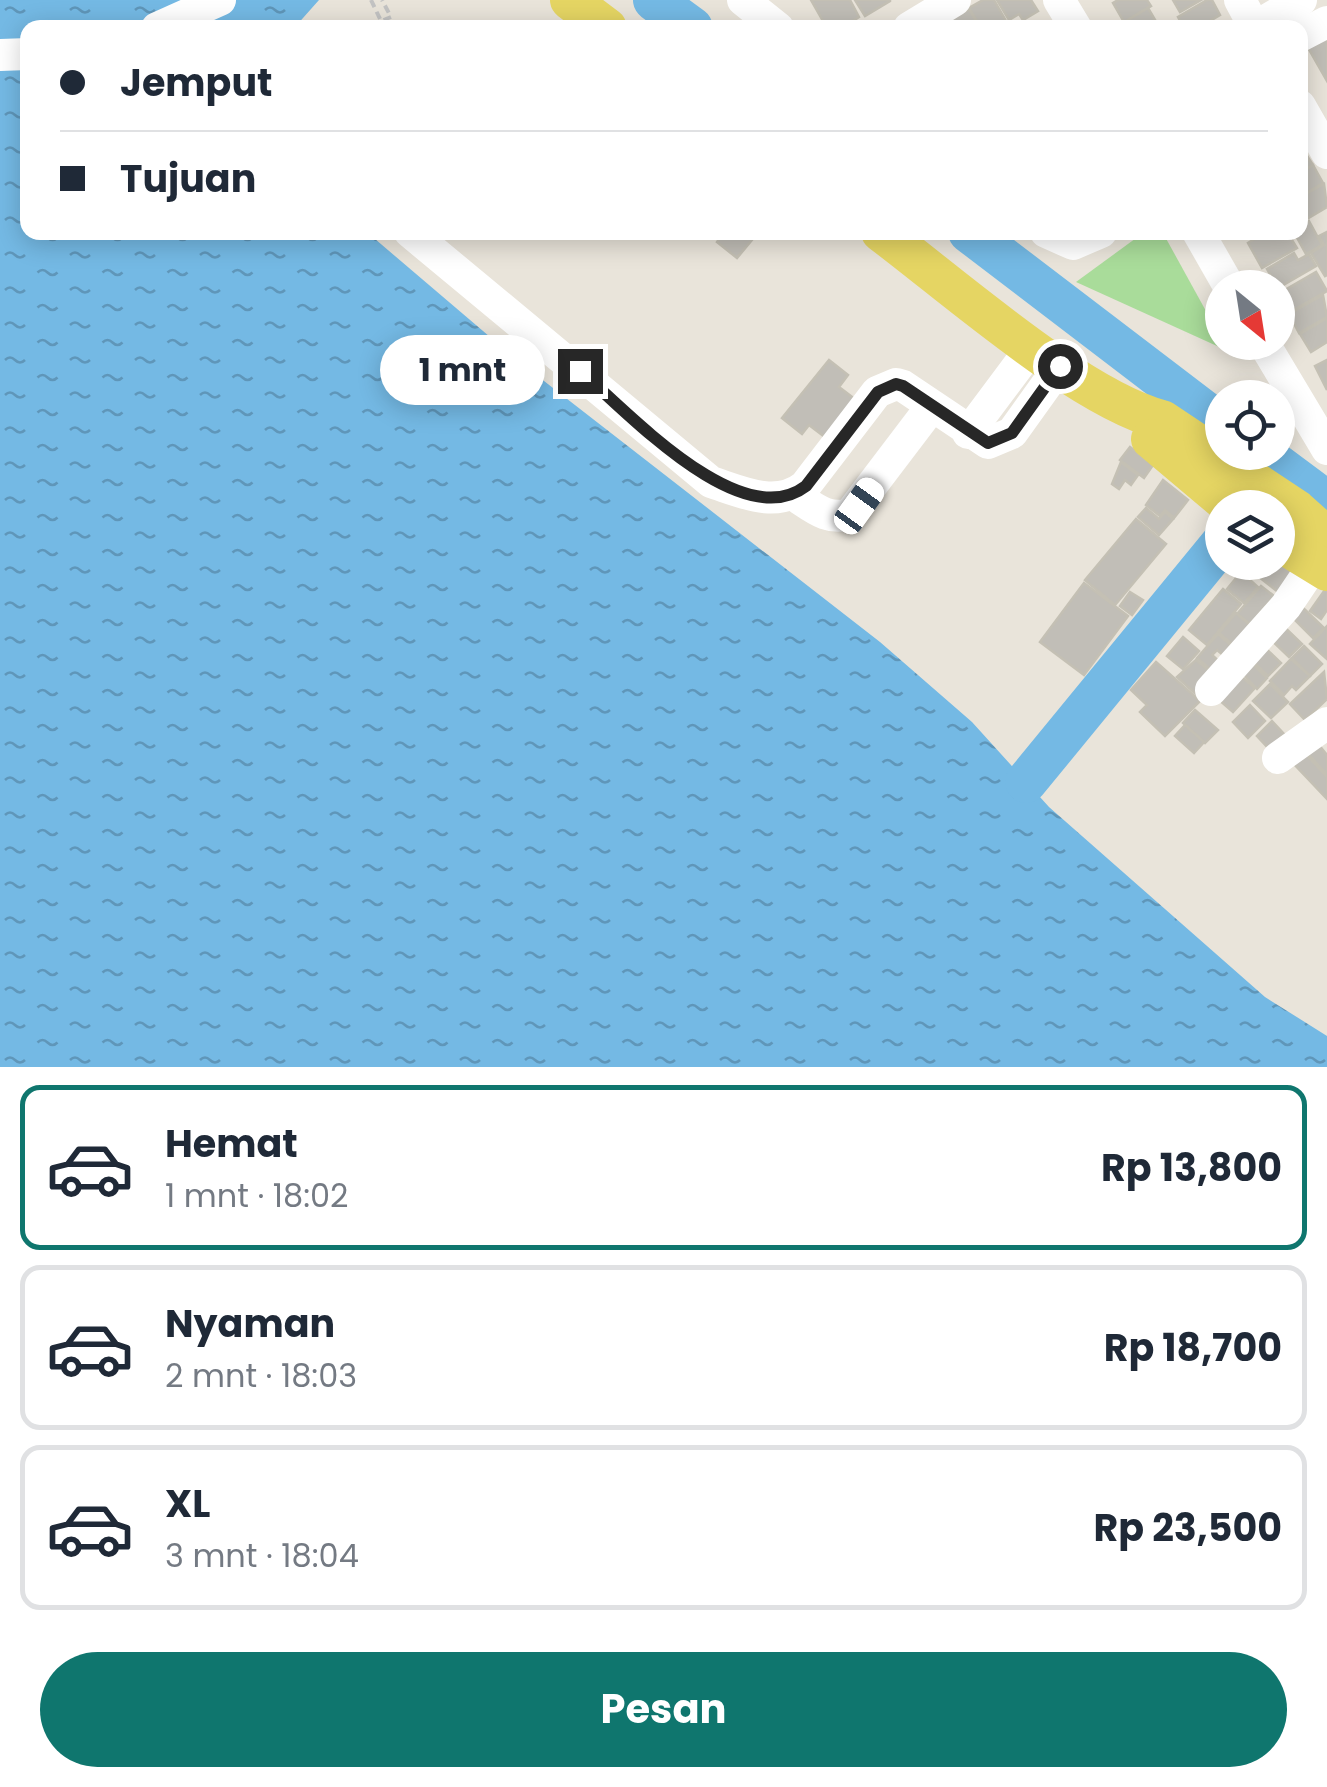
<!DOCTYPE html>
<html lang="id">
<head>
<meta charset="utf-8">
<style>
	body { margin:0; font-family:Poppins,sans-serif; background:#f6f6f7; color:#1f2937; height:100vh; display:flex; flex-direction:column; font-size:38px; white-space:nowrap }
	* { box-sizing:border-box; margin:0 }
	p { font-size:32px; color:#747a83 }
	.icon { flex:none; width:55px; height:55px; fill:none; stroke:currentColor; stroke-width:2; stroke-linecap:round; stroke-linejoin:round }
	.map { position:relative; height:1067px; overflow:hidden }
	.side { display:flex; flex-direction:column; background:#fff; flex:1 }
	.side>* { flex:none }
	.top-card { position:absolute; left:20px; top:20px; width:1288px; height:220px; border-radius:20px; box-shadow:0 5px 25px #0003; display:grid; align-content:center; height:220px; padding:0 40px; background:#fff }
	.needle { width:65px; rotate:150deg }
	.fabs { position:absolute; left:1205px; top:270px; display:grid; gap:20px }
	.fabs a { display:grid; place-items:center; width:90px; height:90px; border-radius:50%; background:#fff; box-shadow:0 5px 25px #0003; font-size:50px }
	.end { position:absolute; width:45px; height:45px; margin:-22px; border:12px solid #272727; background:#fff; box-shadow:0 0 0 5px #fff }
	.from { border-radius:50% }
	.bubble { position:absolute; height:70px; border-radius:35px; background:#fff; box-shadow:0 5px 25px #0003; font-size:32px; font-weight:700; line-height:70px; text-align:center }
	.car { position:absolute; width:30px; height:60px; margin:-30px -15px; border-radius:12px; box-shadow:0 0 8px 2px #0007; background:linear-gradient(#fff 24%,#345 0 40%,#fff 0 76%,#345 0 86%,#fff 0) }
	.top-card b { display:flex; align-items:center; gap:35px; height:95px; font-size:38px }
	.top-card b+b { border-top:2px solid #e0e1e3 }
	.top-card i { width:25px; height:25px; background:#1f2937 }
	ul { padding:18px 0 0; list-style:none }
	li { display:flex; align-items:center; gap:30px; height:165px; margin:0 20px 15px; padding:0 20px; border:5px solid #e0e1e3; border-radius:20px }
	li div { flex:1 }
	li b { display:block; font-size:38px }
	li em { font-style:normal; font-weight:700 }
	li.current { border-color:#0f766e }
	li>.icon { width:90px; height:90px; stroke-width:1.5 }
	.button { display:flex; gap:20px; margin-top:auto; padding:20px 40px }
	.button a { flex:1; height:115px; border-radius:60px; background:#0f766e; color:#fff; font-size:40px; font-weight:700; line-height:115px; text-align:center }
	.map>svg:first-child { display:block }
	.park { fill:#a9dc9a }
	.water { fill:url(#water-ripples) }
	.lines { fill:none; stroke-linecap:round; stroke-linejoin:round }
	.river { stroke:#74b9e4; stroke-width:42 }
	.building { fill:#c1beb7; stroke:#c4c0b4; stroke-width:2.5 }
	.path { stroke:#c3c3c3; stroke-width:4; stroke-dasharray:8 5; stroke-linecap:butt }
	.minor { stroke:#fff; stroke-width:32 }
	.major { stroke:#e5d563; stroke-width:40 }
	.route { stroke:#272727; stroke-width:12 }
</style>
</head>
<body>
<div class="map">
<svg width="1327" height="1067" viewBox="0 0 1327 1067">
	<defs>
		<pattern id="water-ripples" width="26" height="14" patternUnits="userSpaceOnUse" patternTransform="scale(2.5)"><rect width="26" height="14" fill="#74b9e4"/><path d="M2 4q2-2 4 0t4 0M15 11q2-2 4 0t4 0" fill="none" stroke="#5f96b9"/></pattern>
	</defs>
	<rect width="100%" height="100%" fill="#e9e4da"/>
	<polygon class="park" points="1143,233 1163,233 1228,351 1076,282"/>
	<polygon class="water" points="0,0 319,0 295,27 28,28 28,232 368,233 517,360 880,642 972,722 1049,807 1265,997 1327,1036 1327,1067 0,1067"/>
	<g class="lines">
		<g class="river">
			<polyline points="654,0 692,28"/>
			<polyline points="969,232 1222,425"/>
			<polyline points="1260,452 1327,502"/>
			<polyline points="1026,782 1222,543"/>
		</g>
	</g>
	<g class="building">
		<polygon points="811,0 850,0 859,17 842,28 827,28"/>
		<polygon points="855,0 890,0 890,1 865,16"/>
		<polygon points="983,0 994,0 1010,28 981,28 969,8"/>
		<polygon points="997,0 1031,0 1038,11 1023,20 1019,14 1009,20"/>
		<polygon points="1118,0 1147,0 1151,6 1124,22 1113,3"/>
		<polygon points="1173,0 1201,0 1180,12"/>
		<polygon points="1207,0 1212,0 1220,15 1198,28 1184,28 1178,17"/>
		<polygon points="1148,8 1158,25 1115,28"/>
		<polygon points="969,9 980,28 944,28 943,25"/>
		<polygon points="1327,34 1327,81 1307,46"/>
		<polygon points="1300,145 1313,165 1300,172"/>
		<polygon points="1313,165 1323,183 1300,197 1300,173"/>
		<polygon points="1324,184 1327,207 1300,223 1300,197"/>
		<polygon points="1309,221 1322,245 1306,254 1294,232 1300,232 1300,226"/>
		<polygon points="724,232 743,232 752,240 737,258 717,242"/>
		<polygon points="1266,232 1287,232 1297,248 1262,268 1248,243"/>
		<polygon points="1327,232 1327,275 1325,276 1311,253 1324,245 1319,236"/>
		<polygon points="1294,253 1298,260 1309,254 1316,266 1278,288 1267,269"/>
		<polygon points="1316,272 1327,291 1288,313 1278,294"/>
		<polygon points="1323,295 1327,317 1299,333 1289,314"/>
		<polygon points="1327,318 1327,342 1311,352 1300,334"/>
		<polygon points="829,360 848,375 839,387 860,403 830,441 809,425 802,434 782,418"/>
		<polygon points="1327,360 1327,390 1315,366"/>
		<polygon points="1130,447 1153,465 1144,478 1120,460"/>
		<polygon points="1121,462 1138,475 1131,485 1125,480 1119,489 1112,484"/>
		<polygon points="1163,480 1188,500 1174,518 1165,510 1160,516 1146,505"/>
		<polygon points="1146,508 1159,519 1165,512 1173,519 1159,535 1138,517"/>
		<polygon points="1136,519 1166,544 1115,605 1085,580"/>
		<polygon points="1256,562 1278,562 1297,576 1282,595 1250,570"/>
		<polygon points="1241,572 1258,587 1244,603 1227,589"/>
		<polygon points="1084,583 1128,616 1084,675 1040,642"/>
		<polygon points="1261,586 1274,596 1250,624 1237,614"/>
		<polygon points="1327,587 1327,610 1321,619 1310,611"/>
		<polygon points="1223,589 1241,604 1207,645 1189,630"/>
		<polygon points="1130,592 1143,600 1132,615 1120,606"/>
		<polygon points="1301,606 1324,628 1313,638 1291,616"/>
		<polygon points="1236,613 1259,633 1243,653 1219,633"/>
		<polygon points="1277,620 1302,644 1289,657 1265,634"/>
		<polygon points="1327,626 1327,659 1310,644"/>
		<polygon points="1218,634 1241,654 1233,663 1217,650 1212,655 1224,666 1217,675 1197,658"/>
		<polygon points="1183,637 1199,651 1183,669 1167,656"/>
		<polygon points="1258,641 1281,663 1268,676 1245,654"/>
		<polygon points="1304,646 1322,664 1310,676 1292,658"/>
		<polygon points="1291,659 1310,676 1296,690 1292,686 1284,695 1270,681"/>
		<polygon points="1196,660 1218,678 1198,696 1177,677"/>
		<polygon points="1156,662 1200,701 1165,736 1140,712 1147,705 1131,690"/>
		<polygon points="1251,662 1267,678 1257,689 1241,672"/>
		<polygon points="1232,669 1255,688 1233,712 1211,693"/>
		<polygon points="1324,672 1327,699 1305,720 1290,704"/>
		<polygon points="1270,684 1288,702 1271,718 1253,701"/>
		<polygon points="1250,705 1265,721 1248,738 1233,722"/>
		<polygon points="1195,710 1218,730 1205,743 1183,723"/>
		<polygon points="1272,721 1284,734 1269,749 1257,736"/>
		<polygon points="1185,725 1204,742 1194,753 1175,736"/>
		<polygon points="1314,739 1327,755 1327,775 1303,748"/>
		<polygon points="1303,751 1327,777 1327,799 1292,762"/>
	</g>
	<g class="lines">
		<polyline class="path" points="371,0 381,21 391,17 382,0"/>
		<g class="minor">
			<polyline points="743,0 778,28"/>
			<polyline points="1059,0 1076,28"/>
			<polyline points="1240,0 1255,28"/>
			<polyline points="1255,27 1301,0"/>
			<polyline points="157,28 220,0"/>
			<polyline points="909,28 955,0"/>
			<polyline points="1300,36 1327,22"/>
			<polyline points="0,55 28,54"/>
			<polyline points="1300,106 1327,153"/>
			<path d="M410 232 711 482C742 492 776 509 805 486L877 392 896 384 903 386 988 443 1012 433 1060 366"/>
			<polyline points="1046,232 1073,244 1101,232"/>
			<polyline points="1198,232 1230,288"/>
			<polyline points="1263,342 1327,449"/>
			<polyline points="968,433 1033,346"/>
			<path d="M794 495C813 507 827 521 850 514L932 406"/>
			<polyline points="1211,690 1286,606 1313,566"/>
			<polyline points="1278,758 1327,723"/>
		</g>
		<g class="major">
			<polyline points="570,0 607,28"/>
			<path d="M881 232C953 286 1080 399 1162 420L1297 510 1327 537"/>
			<polyline points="1151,439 1233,508"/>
			<polyline points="1278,541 1327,571"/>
		</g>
	</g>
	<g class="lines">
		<path class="route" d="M580 371C627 411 741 536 806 486L878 392 896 384 903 386 988 443 1012 433 1060 366"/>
	</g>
</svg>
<div class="fabs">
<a><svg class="needle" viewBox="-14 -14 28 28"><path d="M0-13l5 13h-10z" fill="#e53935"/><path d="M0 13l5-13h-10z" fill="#747a83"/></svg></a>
<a><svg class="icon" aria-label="locate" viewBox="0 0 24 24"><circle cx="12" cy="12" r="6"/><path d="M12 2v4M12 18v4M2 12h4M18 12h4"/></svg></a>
<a><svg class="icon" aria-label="layers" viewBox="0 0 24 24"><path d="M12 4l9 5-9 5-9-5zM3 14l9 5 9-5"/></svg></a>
</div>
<i class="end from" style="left:1060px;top:366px"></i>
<i class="end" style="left:580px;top:371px"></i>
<div class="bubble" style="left:380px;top:335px;width:165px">1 mnt</div>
<i class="car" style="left:859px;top:506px;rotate:36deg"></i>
<div class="top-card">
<b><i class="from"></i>Jemput</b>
<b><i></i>Tujuan</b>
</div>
</div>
<section class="side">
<ul>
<li class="current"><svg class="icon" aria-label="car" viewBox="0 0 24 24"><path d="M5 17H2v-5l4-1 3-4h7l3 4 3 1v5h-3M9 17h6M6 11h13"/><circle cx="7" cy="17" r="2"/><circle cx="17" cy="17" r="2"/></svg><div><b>Hemat</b><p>1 mnt · 18:02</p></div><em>Rp 13,800</em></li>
<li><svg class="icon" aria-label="car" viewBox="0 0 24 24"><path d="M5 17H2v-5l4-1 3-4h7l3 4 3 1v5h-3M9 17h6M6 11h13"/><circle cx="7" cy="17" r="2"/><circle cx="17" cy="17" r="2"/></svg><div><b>Nyaman</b><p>2 mnt · 18:03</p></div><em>Rp 18,700</em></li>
<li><svg class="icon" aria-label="car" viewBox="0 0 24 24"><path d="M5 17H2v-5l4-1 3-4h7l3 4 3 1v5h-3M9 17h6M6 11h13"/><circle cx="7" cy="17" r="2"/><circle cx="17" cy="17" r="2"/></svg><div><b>XL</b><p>3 mnt · 18:04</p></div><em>Rp 23,500</em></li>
</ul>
<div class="button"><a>Pesan</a></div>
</section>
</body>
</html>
